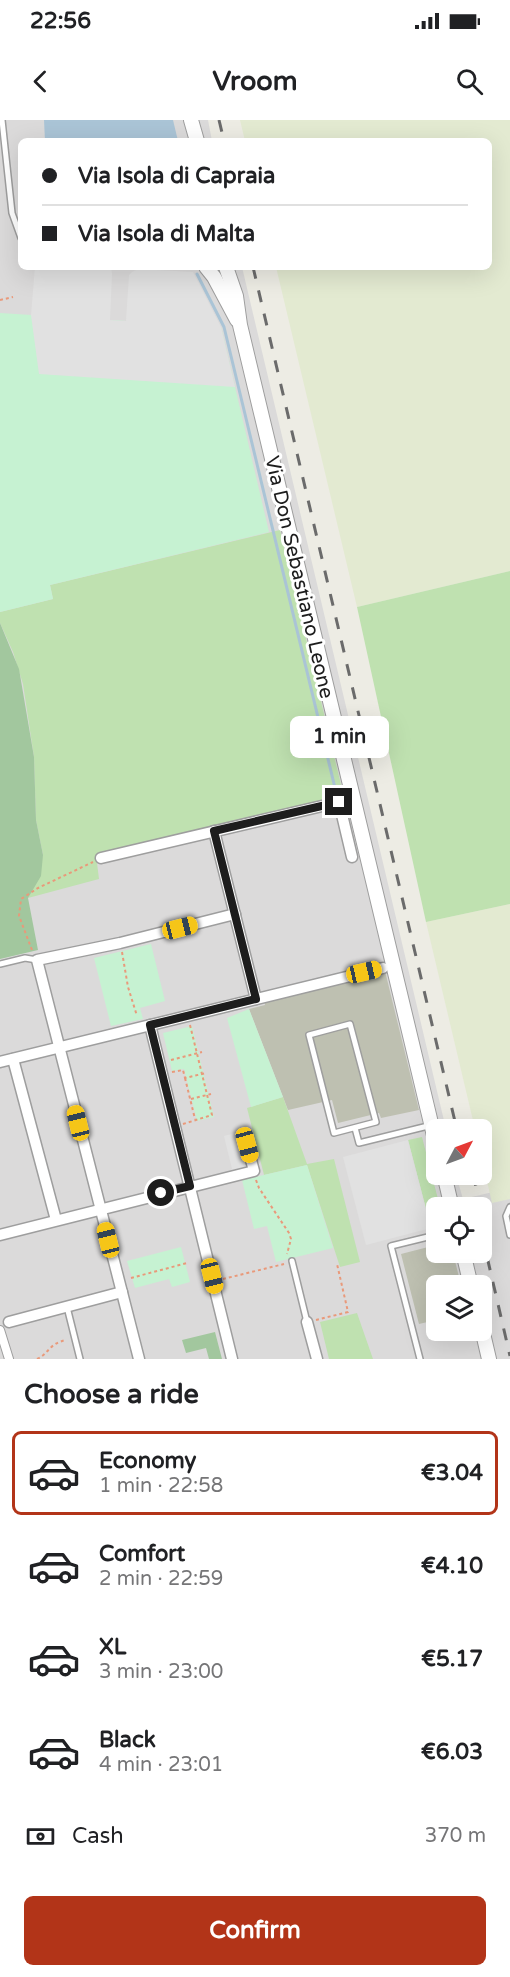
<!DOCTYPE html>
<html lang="en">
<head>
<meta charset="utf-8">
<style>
	body { margin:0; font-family:"Varela Round",sans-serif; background:#f6f6f6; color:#202124; height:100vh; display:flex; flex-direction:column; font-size:22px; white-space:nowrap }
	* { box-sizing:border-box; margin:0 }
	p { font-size:20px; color:#757577 }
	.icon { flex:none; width:33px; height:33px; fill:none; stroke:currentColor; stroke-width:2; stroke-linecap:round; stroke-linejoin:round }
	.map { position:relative; height:1239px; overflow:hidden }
	.drawer { display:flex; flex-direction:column; background:#fff; flex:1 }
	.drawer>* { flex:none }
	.guide { position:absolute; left:18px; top:18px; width:474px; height:132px; border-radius:9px; box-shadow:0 6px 24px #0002; display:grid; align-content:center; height:132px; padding:0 24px; background:#fff }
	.needle { width:39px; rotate:49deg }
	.fabs { position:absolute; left:426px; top:999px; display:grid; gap:12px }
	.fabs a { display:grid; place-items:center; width:66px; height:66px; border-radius:9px; background:#fff; box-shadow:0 6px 24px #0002; font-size:30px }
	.end { position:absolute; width:27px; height:27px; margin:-14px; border:8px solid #1d1d1d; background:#fff; box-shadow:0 0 0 3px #fff }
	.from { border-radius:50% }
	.bubble { position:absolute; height:42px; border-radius:9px; background:#fff; box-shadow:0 6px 24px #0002; font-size:20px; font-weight:700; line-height:42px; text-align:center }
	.car { position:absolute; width:18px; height:36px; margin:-18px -9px; border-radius:8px; box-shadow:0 0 4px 2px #0007; background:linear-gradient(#f5c518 24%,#345 0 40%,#f5c518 0 76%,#345 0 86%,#f5c518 0) }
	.guide b { display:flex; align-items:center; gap:21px; height:57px; font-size:22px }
	.guide b+b { border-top:2px solid #e0e0e0 }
	.guide i { width:15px; height:15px; background:#202124 }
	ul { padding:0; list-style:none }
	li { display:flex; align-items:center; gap:18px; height:84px; margin:0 12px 9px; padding:0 12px; border:3px solid transparent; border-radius:9px }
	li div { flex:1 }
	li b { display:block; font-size:22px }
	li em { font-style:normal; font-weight:700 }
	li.selected { border-color:#b23418 }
	li>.icon { width:54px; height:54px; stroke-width:1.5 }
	h2 { padding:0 24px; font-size:27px; line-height:72px }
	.pay { display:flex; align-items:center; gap:15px; height:66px; padding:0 24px; font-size:22px }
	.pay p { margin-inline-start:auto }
	.cta { display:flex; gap:12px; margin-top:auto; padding:12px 24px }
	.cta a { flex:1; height:69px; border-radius:9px; background:#b23418; color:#fff; font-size:24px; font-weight:700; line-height:69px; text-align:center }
	.status { display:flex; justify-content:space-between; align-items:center; height:42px; padding:0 30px; background:#fff; direction:ltr }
	.status svg { height:16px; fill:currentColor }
	header { display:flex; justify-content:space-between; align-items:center; height:78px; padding:0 24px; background:#fff; font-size:27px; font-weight:700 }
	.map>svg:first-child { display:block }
	.residential { fill:#dbdada; fill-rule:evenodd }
	.construction { fill:#bec0b1 }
	.farmland { fill:#e3ead1 }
	.grass { fill:#bfe1b0 }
	.forest { fill:#a2c79e }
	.park { fill:#c6f2d2 }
	.parking { fill:#e1e1e1 }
	.water { fill:#aac4d6 }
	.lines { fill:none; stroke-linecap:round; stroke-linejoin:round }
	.stream { stroke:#aac4d6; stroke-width:3 }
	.service-casing { stroke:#9e9e9e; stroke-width:8 }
	.pedestrian-casing { stroke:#9e9e9e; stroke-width:10 }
	.minor-casing { stroke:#9e9e9e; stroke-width:13 }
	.tertiary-casing { stroke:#9e9e9e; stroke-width:16 }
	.path { stroke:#e9997a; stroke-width:2; stroke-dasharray:3 3; stroke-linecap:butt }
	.service { stroke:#fff; stroke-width:5 }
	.pedestrian { stroke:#fff; stroke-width:8 }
	.minor { stroke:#fff; stroke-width:10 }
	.tertiary { stroke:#fff; stroke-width:14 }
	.rail { stroke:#6b6b6b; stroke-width:3; stroke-dasharray:12 12; stroke-linecap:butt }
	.route { stroke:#1d1d1d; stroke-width:8 }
	.labels { text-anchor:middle; stroke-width:6; stroke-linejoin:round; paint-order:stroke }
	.street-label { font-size:20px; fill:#1d1d1d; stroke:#fff }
</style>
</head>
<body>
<div class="status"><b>22:56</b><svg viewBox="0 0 49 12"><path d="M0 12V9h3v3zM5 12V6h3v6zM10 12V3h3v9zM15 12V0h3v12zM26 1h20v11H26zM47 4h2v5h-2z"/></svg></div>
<header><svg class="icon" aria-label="back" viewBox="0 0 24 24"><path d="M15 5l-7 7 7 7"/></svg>Vroom<svg class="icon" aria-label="search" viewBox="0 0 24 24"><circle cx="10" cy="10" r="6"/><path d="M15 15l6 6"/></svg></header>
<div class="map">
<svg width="510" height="1239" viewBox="0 0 510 1239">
	<rect width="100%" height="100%" fill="#edece4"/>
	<path class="residential" d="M0 0H208L212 21H21V147H242L446 1009 436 1010V1054L456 1055 463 1079 510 1068V1239H0ZM436 1088H482V1132H436ZM436 1166H482V1210H436Z"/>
	<g class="construction">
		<polygon points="385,851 419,990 381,998 379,993 338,1003 332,980 288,990 249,889 265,885 264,879"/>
		<polygon points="436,1125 436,1132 453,1133 461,1165 436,1166 436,1200 419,1204 401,1134"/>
	</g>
	<g class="farmland">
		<polygon points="240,0 510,0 510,451 357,487 276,147 489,147 489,21 245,21"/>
		<polygon points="510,784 510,1079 492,1083 482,1039 482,1010 475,1009 426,802"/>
	</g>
	<g class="grass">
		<polygon points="280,410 343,673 340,677 96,735 99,759 28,778 43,735 36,700 34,637 23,564 13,532 0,503 0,492 53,479 50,465"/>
		<polygon points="510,451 510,784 426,802 357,487"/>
		<polygon points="283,977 307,1044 334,1039 360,1142 340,1147 307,1045 264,1055 247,988"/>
		<polygon points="422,1017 440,1087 436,1088 436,1107 431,1108 408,1020"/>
		<polygon points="357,1193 373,1239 329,1239 320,1202"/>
	</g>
	<g class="forest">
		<polygon points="0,503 19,549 34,637 36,700 43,735 41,756 28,778 38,830 0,839"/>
		<polygon points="215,1212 222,1239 209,1239 206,1228 186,1233 182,1220"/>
	</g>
	<g class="park">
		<polygon points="0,193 221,207 269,412 50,465 53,479 0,492"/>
		<polygon points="151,824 165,881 140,888 143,899 111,906 94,838"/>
		<polygon points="249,889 283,977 251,987 227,898"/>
		<polygon points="192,906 214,997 197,1001 184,949 172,951 163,913"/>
		<polygon points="307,1045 333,1128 276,1142 267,1106 254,1109 242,1060"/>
		<polygon points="181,1127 190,1162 172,1167 169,1159 135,1168 127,1141"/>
	</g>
	<g class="parking">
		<polygon points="35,147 111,147 112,154 110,200 126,201 129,155 132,152 138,149 193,152 221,207 235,267 39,254 31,195"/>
		<polygon points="251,1009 260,1047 233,1053 224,1016"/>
		<polygon points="408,1020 431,1108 366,1125 343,1037"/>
	</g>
	<polygon class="water" points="44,0 173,0 178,21 45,21"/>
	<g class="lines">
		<polyline class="stream" points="197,154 224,207 335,668"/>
		<defs>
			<g id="service">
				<polyline points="2,0 12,93 21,118"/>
				<polyline points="0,844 25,838 37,840"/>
				<polygon points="350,904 376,1002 334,1013 309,915"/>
				<polyline points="355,1008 359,1023 432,1005"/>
				<polyline points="510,1087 506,1096 510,1115"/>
				<polyline points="292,1141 307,1202"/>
				<polyline points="67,1187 80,1239"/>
				<polyline points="420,1239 391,1126 436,1115"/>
			</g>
			<polyline id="pedestrian" points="0,1210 9,1239"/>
			<g id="minor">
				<polyline points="214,711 256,879"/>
				<polyline points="101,738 339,682 352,737"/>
				<polyline points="150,905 232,1239"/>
				<polyline points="13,939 56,1100"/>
				<polyline points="0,942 383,848"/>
				<polyline points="0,1115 254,1051 247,1025"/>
				<polyline points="9,1202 122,1172"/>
				<polyline points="307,1202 317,1239"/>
				<polyline points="139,1239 37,840 120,823 235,794"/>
			</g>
			<g id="tertiary">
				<polyline points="191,0 197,21"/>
				<polyline points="206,147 214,157 237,200"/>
				<polyline points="226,147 236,176 240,205 436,1024"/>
				<polyline points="444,1054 452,1088"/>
				<polyline points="463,1132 471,1166"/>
				<polyline points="482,1209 489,1239"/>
			</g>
		</defs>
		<use href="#service" class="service-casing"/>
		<use href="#pedestrian" class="pedestrian-casing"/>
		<use href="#minor" class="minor-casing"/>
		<use href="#tertiary" class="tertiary-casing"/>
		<g class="path">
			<polyline points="0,180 13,177"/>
			<polyline points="32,830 19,796 21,779 38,768 93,742"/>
			<polyline points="122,832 128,867 137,896"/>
			<polyline points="171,940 202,932"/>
			<polyline points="172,952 183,950 185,958 206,953"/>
			<polyline points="185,958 195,999"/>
			<polyline points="191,979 211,974"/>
			<polyline points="183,1004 212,995 190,905"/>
			<polyline points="256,1060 259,1068 289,1113 291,1119 287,1134"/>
			<polyline points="131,1158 187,1143"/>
			<polyline points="223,1159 284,1144"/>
			<polyline points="316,1200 348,1192 337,1144"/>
			<path d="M37 1239C50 1233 48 1224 66 1220"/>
		</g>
		<use href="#service" class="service"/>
		<use href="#pedestrian" class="pedestrian"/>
		<use href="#minor" class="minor"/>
		<use href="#tertiary" class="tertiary"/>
		<g class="rail">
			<polyline points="219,0 224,21"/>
			<polyline points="253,147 457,1010"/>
			<polyline points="473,1054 481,1088"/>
			<polyline points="482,1090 489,1122"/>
			<polyline points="482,1115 510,1236"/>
		</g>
	</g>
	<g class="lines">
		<polyline class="route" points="161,1073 190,1066 150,905 256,879 214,711 339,682"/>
	</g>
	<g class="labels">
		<g class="street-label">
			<text transform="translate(300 457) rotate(77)" y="7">Via Don Sebastiano Leone</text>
		</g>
	</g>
</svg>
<div class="fabs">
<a><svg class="needle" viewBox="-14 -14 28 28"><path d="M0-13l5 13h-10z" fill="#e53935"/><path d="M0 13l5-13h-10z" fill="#757577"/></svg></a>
<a><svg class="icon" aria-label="locate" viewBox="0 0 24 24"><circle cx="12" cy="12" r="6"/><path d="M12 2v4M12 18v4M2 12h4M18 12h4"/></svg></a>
<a><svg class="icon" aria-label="layers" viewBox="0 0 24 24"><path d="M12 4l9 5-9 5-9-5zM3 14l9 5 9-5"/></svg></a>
</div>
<i class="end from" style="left:161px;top:1073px"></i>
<i class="end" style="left:339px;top:682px"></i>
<div class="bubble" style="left:290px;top:596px;width:99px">1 min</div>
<i class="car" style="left:180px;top:808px;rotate:76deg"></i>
<i class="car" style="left:364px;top:852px;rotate:77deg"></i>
<i class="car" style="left:78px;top:1003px;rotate:346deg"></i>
<i class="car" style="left:247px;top:1025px;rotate:165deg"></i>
<i class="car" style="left:108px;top:1120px;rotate:346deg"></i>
<i class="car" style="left:212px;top:1156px;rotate:166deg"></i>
<div class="guide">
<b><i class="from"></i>Via Isola di Capraia</b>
<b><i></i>Via Isola di Malta</b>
</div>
</div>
<section class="drawer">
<h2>Choose a ride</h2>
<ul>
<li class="selected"><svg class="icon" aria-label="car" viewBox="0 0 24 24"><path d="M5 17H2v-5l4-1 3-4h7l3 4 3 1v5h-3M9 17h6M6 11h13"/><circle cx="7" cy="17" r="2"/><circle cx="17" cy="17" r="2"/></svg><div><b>Economy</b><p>1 min · 22:58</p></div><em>€3.04</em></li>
<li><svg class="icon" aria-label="car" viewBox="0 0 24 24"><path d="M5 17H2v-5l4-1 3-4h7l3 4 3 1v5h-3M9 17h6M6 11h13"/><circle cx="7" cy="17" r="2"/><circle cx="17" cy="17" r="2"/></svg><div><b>Comfort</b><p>2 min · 22:59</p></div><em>€4.10</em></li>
<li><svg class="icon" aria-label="car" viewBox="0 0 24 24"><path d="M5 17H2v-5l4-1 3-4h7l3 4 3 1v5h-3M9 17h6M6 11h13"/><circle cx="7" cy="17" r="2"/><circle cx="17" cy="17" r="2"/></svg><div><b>XL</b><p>3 min · 23:00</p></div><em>€5.17</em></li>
<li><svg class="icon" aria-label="car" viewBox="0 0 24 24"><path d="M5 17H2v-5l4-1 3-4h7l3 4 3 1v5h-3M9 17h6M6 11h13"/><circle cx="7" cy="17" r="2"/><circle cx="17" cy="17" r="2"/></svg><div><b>Black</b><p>4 min · 23:01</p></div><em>€6.03</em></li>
</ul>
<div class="pay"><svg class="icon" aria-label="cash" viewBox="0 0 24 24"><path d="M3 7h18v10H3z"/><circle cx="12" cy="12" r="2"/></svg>Cash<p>370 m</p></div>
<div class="cta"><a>Confirm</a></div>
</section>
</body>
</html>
